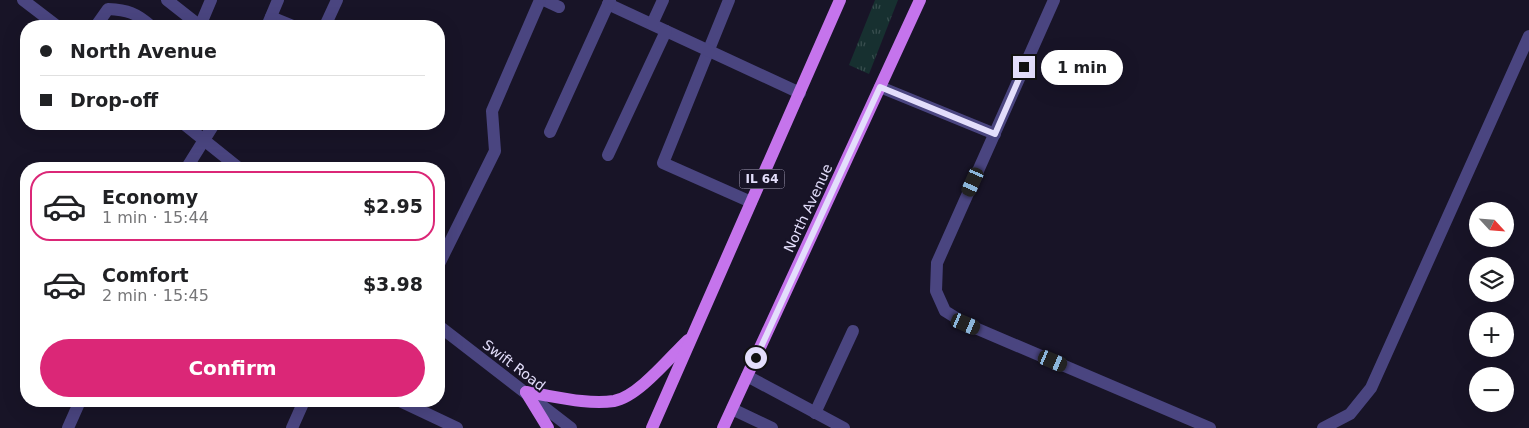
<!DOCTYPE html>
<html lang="en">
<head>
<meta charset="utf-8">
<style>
	body { margin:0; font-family:"DejaVu Sans",sans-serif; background:#f6f6f6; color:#202124; height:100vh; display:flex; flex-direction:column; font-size:19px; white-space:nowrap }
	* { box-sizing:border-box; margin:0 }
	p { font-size:16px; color:#757577 }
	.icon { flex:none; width:28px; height:28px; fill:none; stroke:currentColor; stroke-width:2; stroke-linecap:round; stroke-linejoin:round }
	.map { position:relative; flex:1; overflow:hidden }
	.drawer { position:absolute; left:20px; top:162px; width:425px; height:245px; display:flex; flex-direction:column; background:#fff; border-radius:20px; box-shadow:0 5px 20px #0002 }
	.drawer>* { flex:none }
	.guide { position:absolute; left:20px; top:20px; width:425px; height:110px; border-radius:20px; box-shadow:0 5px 20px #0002; display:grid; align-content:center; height:110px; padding:0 20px; background:#fff }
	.needle { width:32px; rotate:116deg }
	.controls { position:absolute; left:1469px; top:202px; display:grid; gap:10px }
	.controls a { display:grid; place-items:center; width:45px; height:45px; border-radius:50%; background:#fff; box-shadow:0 5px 20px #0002; font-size:25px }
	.end { position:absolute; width:22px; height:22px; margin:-11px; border:6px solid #e3defb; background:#111; box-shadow:0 0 0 2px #111 }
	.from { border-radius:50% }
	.bubble { position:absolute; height:35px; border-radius:18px; background:#fff; box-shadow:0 5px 20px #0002; font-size:16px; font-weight:700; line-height:35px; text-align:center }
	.car { position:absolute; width:15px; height:30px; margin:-15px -8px; border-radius:6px; box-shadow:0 0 4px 1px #0007; background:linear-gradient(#222 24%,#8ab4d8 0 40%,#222 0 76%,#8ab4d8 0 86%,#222 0) }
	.guide b { display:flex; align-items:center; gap:18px; height:48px; font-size:19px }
	.guide b+b { border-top:1px solid #e0e0e0 }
	.guide i { width:12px; height:12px; background:#202124 }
	ul { padding:9px 0 0; list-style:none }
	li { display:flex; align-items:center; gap:15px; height:70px; margin:0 10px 8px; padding:0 10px; border:2px solid transparent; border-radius:20px }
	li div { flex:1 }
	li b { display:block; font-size:19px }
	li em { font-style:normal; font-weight:700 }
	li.selected { border-color:#db2777 }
	li>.icon { width:45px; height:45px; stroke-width:1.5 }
	.cta { display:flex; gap:10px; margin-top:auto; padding:10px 20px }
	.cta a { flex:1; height:58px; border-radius:30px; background:#db2777; color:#fff; font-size:20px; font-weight:700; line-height:58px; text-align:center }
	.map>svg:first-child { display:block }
	.grass { fill:url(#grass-tufts) }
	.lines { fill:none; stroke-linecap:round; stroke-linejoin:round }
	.minor { stroke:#4a4580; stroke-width:12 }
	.major { stroke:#c574ec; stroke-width:12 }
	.route { stroke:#e3defb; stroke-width:6 }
	.labels { text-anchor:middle; stroke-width:4; stroke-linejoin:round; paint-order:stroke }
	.shield { fill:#181427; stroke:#a6a1bb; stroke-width:1 }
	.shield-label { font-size:12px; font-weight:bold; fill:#e3defb }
	.street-label { font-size:14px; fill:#e3defb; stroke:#181427 }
</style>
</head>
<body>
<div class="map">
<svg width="1529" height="428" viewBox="0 0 1529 428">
	<defs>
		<pattern id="grass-tufts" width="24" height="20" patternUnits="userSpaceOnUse" patternTransform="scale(1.25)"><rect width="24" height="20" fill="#173030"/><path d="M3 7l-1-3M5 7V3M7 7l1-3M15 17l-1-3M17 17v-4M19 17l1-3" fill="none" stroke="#394e4f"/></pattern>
	</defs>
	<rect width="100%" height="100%" fill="#181427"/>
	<polygon class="grass" points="875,0 898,0 869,74 849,65"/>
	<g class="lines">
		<g class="minor">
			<polyline points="23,0 57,26"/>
			<polyline points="167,0 200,26"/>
			<polyline points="544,0 559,7"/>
			<polyline points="729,0 663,163 751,202"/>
			<polyline points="1054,0 937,263 936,291 945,311 966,324 1210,428"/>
			<polyline points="608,4 800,93"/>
			<polyline points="271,17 293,26"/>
			<polyline points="652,24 663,0"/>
			<path d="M96 26 108 9C128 10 136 13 151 26"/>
			<polyline points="200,26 211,0"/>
			<polyline points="267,26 278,0"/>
			<polyline points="325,26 337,0"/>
			<polyline points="880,87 995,134"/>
			<polyline points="184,124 240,169"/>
			<polyline points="550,132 610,0"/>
			<polyline points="608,155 666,31"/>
			<polyline points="186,169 214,124"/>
			<polyline points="439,264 495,151 492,111 540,0"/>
			<polyline points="439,326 571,428"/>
			<polyline points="747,376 844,428"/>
			<polyline points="400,401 457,428"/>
			<polyline points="732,409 772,428"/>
			<polyline points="815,413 853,331"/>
			<polyline points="68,428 80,401"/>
			<polyline points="292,428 304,401"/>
			<polyline points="1323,428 1350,414 1371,388 1529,36"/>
		</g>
		<g class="major">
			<path d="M526 392C554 396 586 405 614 401 638 397 670 357 688 340"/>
			<polyline points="526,392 548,428"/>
			<polyline points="652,428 840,0"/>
			<polyline points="723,428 920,0"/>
		</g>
	</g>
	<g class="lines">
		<polyline class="route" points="756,358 880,87 995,134 1024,67"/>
	</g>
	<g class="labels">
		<rect class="shield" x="739.5" y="169.5" width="45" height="19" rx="4"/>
		<g class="shield-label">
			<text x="762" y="183">IL 64</text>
		</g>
		<g class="street-label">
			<text transform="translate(808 208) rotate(-65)" y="5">North Avenue</text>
			<text transform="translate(514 365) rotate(37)" y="5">Swift Road</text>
		</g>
	</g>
</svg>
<div class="controls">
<a><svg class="needle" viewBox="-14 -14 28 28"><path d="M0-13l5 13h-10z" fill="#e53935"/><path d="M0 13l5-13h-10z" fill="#757577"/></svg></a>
<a><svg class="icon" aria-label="layers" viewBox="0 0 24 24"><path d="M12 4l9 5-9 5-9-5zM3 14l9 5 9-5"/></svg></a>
<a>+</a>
<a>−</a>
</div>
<i class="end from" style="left:756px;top:358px"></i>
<i class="end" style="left:1024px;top:67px"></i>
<div class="bubble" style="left:1041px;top:50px;width:82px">1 min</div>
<i class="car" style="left:973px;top:182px;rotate:204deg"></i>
<i class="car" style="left:966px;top:324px;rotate:113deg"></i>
<i class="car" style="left:1053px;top:361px;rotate:113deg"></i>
<div class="guide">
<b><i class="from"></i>North Avenue</b>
<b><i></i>Drop-off</b>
</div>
<section class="drawer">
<ul>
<li class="selected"><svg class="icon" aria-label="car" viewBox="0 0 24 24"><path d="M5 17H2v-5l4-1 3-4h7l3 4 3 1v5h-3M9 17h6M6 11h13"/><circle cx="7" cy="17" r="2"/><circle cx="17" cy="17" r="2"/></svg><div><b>Economy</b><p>1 min · 15:44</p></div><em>$2.95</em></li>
<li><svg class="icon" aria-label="car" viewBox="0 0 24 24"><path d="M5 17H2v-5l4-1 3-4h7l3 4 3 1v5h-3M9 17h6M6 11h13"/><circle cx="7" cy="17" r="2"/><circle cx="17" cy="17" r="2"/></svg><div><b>Comfort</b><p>2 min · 15:45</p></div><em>$3.98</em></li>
</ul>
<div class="cta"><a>Confirm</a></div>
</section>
</div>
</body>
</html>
